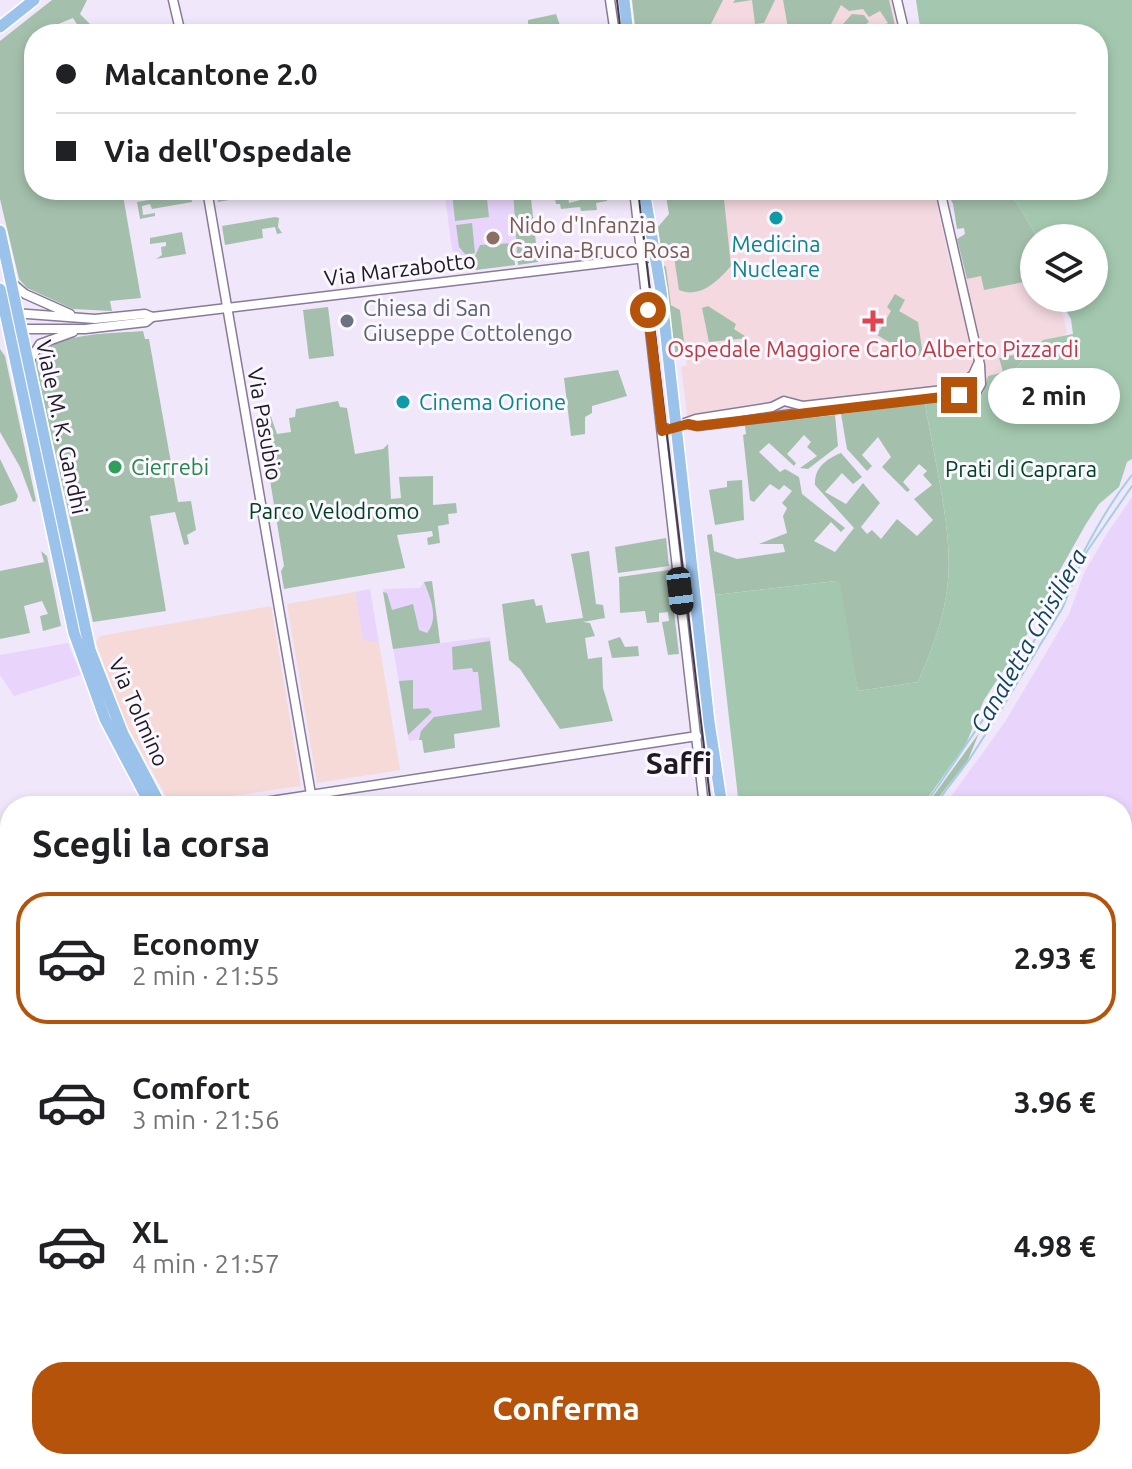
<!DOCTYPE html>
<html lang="it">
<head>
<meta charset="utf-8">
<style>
	body { margin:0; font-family:Ubuntu,sans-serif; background:#f6f6f6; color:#202124; height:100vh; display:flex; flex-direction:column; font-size:30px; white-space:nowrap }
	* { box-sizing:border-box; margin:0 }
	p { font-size:26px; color:#757577 }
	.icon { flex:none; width:44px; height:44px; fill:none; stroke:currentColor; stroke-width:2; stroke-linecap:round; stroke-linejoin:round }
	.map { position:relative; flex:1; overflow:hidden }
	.side { position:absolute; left:0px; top:796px; width:1132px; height:674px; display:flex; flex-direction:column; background:#fff; border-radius:32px 32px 0 0; box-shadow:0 4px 12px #0003 }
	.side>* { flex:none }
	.banner { position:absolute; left:24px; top:24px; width:1084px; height:176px; border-radius:32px; box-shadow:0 4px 12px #0003; display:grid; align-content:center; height:176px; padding:0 32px; background:#fff }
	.fabs { position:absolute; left:1020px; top:224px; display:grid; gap:16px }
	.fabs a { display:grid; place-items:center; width:88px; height:88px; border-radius:50%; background:#fff; box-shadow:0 4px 12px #0003; font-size:40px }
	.end { position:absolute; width:36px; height:36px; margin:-18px; border:10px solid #b45309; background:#fff; box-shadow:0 0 0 4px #fff }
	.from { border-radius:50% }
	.bubble { position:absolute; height:56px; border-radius:28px; background:#fff; box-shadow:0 4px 12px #0003; font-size:26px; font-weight:700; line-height:56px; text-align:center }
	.car { position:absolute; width:24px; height:48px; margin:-24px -12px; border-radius:10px; box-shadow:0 0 6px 2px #0007; background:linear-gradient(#222 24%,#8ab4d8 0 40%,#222 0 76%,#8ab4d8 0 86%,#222 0) }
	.banner b { display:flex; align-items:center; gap:28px; height:76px; font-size:30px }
	.banner b+b { border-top:2px solid #e0e0e0 }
	.banner i { width:20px; height:20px; background:#202124 }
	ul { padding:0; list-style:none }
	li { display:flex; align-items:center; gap:24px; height:132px; margin:0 16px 12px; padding:0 16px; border:4px solid transparent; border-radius:32px }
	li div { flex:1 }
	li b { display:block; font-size:30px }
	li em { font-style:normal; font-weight:700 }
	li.active { border-color:#b45309 }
	li>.icon { width:72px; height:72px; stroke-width:1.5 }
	h2 { padding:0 32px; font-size:36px; line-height:96px }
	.action { display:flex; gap:16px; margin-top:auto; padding:16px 32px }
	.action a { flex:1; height:92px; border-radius:32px; background:#b45309; color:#fff; font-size:32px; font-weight:700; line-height:92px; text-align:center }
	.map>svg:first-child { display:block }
	.built { fill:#e9d5fc }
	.industrial { fill:#f5dad7 }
	.medical { fill:#f4dae0 }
	.green { fill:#a4c0ac }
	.forest { fill:#a4c8af }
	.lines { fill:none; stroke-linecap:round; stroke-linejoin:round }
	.stream { stroke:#a5cee3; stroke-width:2 }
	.minor-casing { stroke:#897a97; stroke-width:11 }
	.major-casing { stroke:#fff; stroke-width:14 }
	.minor { stroke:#fff; stroke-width:8 }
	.major { stroke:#9ac2ea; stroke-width:11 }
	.tram { stroke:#433c49; stroke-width:2 }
	.route { stroke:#b45309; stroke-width:10 }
	.culture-dot { fill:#0f9aa8; stroke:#faf7fe; stroke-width:3 }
	.education-dot { fill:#8d6e63; stroke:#faf7fe; stroke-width:3 }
	.worship-dot { fill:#6b7280; stroke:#faf7fe; stroke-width:3 }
	.health-dot { fill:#e0444e; stroke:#faf7fe; stroke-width:3 }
	.leisure-dot { fill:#2e9e5b; stroke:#faf7fe; stroke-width:3 }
	.labels { text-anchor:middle; stroke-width:6; stroke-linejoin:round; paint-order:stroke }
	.education-label { font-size:22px; fill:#785e54; stroke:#faf7fe; text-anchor:start }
	.culture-label { font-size:22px; fill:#0d838f; stroke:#faf7fe }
	.street-label { font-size:22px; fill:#1f1924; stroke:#faf7fe }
	.worship-label { font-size:22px; fill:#5b616d; stroke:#faf7fe; text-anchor:start }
	.health-label { font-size:22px; fill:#be3a42; stroke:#faf7fe }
	.leisure-label { font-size:22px; fill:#27864d; stroke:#faf7fe; text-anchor:start }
	.park-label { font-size:22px; fill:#004020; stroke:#faf7fe }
	.water-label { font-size:24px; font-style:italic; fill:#0e465c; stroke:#faf7fe }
	.district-label { font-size:30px; font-weight:bold; fill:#1f1924; stroke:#faf7fe }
</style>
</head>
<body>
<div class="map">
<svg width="1132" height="1469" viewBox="0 0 1132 1469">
	<rect width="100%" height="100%" fill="#f0e7fa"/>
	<g class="built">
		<polygon points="444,190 530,190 538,257 515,260 515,265 475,270 471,265 460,265 452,249"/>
		<polygon points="1132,497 1132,1069 1122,1073 1122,806 944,806 1005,722 1069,614 1084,573 1106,535"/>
		<polygon points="432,581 440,643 490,637 500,727 409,741 383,589 420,588 424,582"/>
		<polygon points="370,589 379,643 363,640 355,592"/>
		<polygon points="68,643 81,675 14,696 0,675 0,655"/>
	</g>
	<g class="industrial">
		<polygon points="355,592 363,640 379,643 400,770 317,783 287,604"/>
		<polygon points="271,606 301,786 171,805 125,722 96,642 100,636"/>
	</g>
	<g class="medical">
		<polygon points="632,0 891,0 898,34 636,34"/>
		<polygon points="665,190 934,190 952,272 972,268 1034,270 1034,298 1059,298 1067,332 1063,337 1018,348 1018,354 1000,358 1003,372 988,376 985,390 974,396 689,431 681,367 687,365 680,310 671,304 658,227 669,214"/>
	</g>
	<g class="green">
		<path d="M52 0H87L80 14 95 29 83 34 73 18 34 34C28 48 23 59 34 73V190H122L141 298 110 301 112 311 73 309 27 288 19 279 0 199V41Z"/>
		<polygon points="632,0 723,0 706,34 636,34"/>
		<polygon points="735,0 775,0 764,23 755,24 752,0 733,3"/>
		<polygon points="783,0 889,0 897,34 866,34 888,23 880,11 869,17 863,9 849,11 841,5 829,28 826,25 813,34 789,34"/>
		<polygon points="556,14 562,31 528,34 528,20"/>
		<polygon points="852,14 864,15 869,22 851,34 834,34"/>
		<polygon points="215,190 275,190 275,192 218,202"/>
		<polygon points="459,190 486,190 489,217 455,221 452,193 459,194"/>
		<polygon points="513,190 530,190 538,262 518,265"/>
		<polygon points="581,190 589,190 590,194 592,190 608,190 607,201 596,203 597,210 581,211 580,207 561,209 560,204 556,204 555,199 568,195 569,203 584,199"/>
		<path d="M665 190H723L731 266C718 281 700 299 679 290L673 250 661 249 658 227 669 214Z"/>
		<polygon points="946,190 1009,190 1038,238 1034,238 1034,280 984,290 981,276 967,279 957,239 965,234 964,228 957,229 953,204"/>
		<polygon points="191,193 192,202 152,209 150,204 142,206 143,215 155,213 155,216 140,219 137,202"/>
		<polygon points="275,217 279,218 278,227 282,233 277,234 275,227 262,229 263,238 225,245 222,226"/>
		<polygon points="472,223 475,253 466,255 459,247 456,225"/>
		<polygon points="182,232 186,254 156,259 162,255 161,247 166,246 166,242 150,244 150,238"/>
		<polygon points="512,243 515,265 475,270 471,265 480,245"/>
		<polygon points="661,263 666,267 671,305 680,310 686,357 676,357"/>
		<polygon points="895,294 905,300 899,311 918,322 923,355 915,356 913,343 889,342 877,335 891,311 887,307"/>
		<polygon points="708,306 736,324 734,329 748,338 709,342 702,308"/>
		<polygon points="328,307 334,356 309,359 303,310"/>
		<path d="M143 331 145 339H149L178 502 191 501 196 530 187 535 189 544 184 545 175 512 150 516 166 611 93 622 35 362C51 331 113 334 143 331Z"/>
		<polygon points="1040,343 1015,369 1003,372 999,358 1018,354 1017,348"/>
		<polygon points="0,349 5,356 36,501 33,502 20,467 0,432"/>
		<polygon points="618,370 627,396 592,406 592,413 585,417 585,434 571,436 564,378"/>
		<polygon points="338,401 340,407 347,408 355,454 383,449 388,444 391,499 401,498 399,477 433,476 433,505 456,503 457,513 448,514 449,524 438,526 440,543 428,545 427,538 433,536 432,531 397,535 405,568 284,589 281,571 284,566 263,437 255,420 270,414 277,434 291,432 289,418 295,417 296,409"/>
		<path d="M925 403C933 455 953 530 948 581 945 617 932 649 918 682L858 691 836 581 715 595 707 535 712 534 714 551 737 559 785 552 783 544H759L787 533 783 516 787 508 782 503 792 491 784 485 779 490 770 484 754 502 750 500 743 435 746 434 745 425 835 415 838 446 808 469 800 468 817 456 807 447 811 442 804 435 787 454 796 463 794 466 769 443 759 452 780 472 785 469 799 477 802 494 845 528 841 532 831 522 814 541 835 552 854 528 815 485C814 468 826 459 841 453L862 477 853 484 842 473 825 492 846 504 863 483 880 503 861 527 867 534 872 530 881 539 897 519 917 536 933 520 914 499 932 485 923 475 927 471 919 464 903 482 910 490 907 492 882 467 891 457 878 437 862 455 872 466 867 471 847 449 841 414Z"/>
		<polygon points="0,459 18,496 16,501 0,506"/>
		<polygon points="742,480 744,520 715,525 709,490 727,487 727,481"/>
		<polygon points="666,538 669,566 618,573 615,547"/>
		<polygon points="41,551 47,556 61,626 43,631 40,616 48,614 42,601 24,606 30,633 0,639 0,571 44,562"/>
		<polygon points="589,551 596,604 603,605 605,618 583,622 590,623 595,636 585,638 588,659 602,657 603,688 613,721 560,729 520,669 509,660 502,604 534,599 536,606 542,605 546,623 583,618 571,554"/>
		<polygon points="669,570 679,654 668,655 662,622 669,621 668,612 659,613 659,622 647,623 645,611 620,613 619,577"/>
		<path d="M432 581 440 643 393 649 383 592 387 593 392 610 413 604 419 630 427 633C439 619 431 599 424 582Z"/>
		<polygon points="620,637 625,647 638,646 639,656 612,658 608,641"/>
		<polygon points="490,641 500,727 454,734 455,748 424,753 422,740 419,740 421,731 434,717 482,710 478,672 473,672 472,668 453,670 452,647"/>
		<polygon points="413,680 413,709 428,708 432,712 408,735 399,681"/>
		<polygon points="979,733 968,760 932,806 926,806"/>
		<polygon points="1132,1338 1132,1446 1122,1418 1122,1341"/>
		<polygon points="10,1389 10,1460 38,1460 40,1469 32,1469 30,1462 0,1469 0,1428 4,1426 0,1391"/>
	</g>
	<path class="forest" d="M916 0H1132V459L1127 462 1119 487 1099 504 1086 524 1052 584 1039 616 984 700 966 744 922 806H739L715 595 836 581 840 583 858 691 918 682C932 649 945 617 948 581 953 530 933 455 925 403L983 393 988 376 1015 369 1043 340 1073 334 1071 319 1059 298H1094V238H1038L1009 190H1098V34H921Z"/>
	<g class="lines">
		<g class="stream">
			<path d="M924 806C964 749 1002 692 1039 633 1072 580 1093 524 1132 475"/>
			<polyline points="934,806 969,760 999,713 1063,607 1083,557 1132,486"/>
			<polyline points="9,1331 10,1331"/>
		</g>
		<defs>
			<g id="minor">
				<polyline points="173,0 181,34"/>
				<polyline points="610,0 615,34"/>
				<polyline points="897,0 905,34"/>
				<polyline points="207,190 313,806"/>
				<polyline points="634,190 704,806"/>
				<polyline points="12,283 25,294 70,314"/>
				<polyline points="14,313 95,319 145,314 152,317 653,257"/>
				<polyline points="19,329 85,329 146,322 152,317"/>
				<polyline points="30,360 40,344 73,332"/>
				<polyline points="688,424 697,426 977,391 981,384 980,365 940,190"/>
				<polyline points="662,431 696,419 772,407 784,401 803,406 952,389 973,375 978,364"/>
				<polyline points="238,806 697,736"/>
				<polyline points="1122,1083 1132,1079"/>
				<polyline points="778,1460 782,1469"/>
			</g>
			<g id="major">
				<polyline points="624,0 628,34"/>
				<polyline points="0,27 34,0"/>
				<polyline points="644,190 661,291 709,722 722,806"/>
				<polyline points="0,231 90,650 123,734 161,806"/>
				<polyline points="0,289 74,633 105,719 151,806"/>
				<polyline points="0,845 10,843"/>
				<polyline points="0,1028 10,1040"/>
				<polyline points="285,1460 289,1469"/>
				<polyline points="511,1460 516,1469"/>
				<polyline points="894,1460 917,1469"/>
				<polyline points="940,1460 963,1469"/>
				<polyline points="700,1469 709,1460"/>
				<polyline points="723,1469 732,1460"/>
			</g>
		</defs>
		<use href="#minor" class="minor-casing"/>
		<use href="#major" class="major-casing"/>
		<use href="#minor" class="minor"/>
		<use href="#major" class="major"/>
		<g class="tram">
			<polyline points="617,0 621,34"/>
			<polyline points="638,190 711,806"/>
			<polyline points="783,1460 785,1469"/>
		</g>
	</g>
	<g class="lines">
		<polyline class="route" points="648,310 662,431 688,424 697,426 959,395"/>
	</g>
	<g class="culture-dot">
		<circle cx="776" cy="218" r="8"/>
		<circle cx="403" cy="402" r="8"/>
	</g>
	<circle class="education-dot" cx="493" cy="238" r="8"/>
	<circle class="worship-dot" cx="347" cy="321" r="8"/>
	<path class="health-dot" d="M869 309h8v8h8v8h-8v8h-8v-8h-8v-8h8z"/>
	<circle class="leisure-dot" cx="115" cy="467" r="8"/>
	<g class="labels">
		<g class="education-label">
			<text x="509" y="233">Nido d'Infanzia<tspan x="509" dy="25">Cavina-Bruco Rosa</tspan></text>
		</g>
		<g class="culture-label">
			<text x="776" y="252">Medicina<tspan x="776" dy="25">Nucleare</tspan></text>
			<text x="419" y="410" text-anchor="start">Cinema Orione</text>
		</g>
		<g class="street-label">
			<text transform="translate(400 269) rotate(-7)" y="8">Via Marzabotto</text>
			<text transform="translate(265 424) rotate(80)" y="8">Via Pasubio</text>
			<text transform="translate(62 427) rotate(78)" y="8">Viale M. K. Gandhi</text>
			<text transform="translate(139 712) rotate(66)" y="8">Via Tolmino</text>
		</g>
		<g class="worship-label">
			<text x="363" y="316">Chiesa di San<tspan x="363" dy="25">Giuseppe Cottolengo</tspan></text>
		</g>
		<g class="health-label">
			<text x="873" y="357">Ospedale Maggiore Carlo Alberto Pizzardi</text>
		</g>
		<g class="leisure-label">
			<text x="131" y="475">Cierrebi</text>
		</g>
		<g class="park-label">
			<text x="1021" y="477">Prati di Caprara</text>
			<text x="334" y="519">Parco Velodromo</text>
		</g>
		<g class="water-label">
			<text transform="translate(1029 641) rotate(-60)" y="8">Canaletta Ghisiliera</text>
		</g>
		<g class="district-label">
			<text x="679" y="774">Saffi</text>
		</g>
	</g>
</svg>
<div class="fabs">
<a><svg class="icon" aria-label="layers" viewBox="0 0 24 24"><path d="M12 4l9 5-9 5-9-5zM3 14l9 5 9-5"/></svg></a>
</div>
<i class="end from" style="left:648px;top:310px"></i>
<i class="end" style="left:959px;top:395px"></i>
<div class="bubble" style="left:988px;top:368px;width:132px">2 min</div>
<i class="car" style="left:680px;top:591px;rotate:173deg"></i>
<div class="banner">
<b><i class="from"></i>Malcantone 2.0</b>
<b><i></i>Via dell'Ospedale</b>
</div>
<section class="side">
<h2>Scegli la corsa</h2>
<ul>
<li class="active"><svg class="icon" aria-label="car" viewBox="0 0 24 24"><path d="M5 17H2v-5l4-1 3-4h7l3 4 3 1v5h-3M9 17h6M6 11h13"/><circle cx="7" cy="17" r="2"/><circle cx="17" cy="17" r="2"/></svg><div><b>Economy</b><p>2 min · 21:55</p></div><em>2.93 €</em></li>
<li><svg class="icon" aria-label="car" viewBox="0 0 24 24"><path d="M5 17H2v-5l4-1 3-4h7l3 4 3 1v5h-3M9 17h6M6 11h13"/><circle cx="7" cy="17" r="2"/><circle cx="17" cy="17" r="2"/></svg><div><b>Comfort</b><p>3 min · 21:56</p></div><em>3.96 €</em></li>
<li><svg class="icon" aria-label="car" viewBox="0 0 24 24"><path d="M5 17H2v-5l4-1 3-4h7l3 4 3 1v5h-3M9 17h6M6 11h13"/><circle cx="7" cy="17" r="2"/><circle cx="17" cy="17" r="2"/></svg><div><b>XL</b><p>4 min · 21:57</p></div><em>4.98 €</em></li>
</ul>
<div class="action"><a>Conferma</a></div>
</section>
</div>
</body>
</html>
